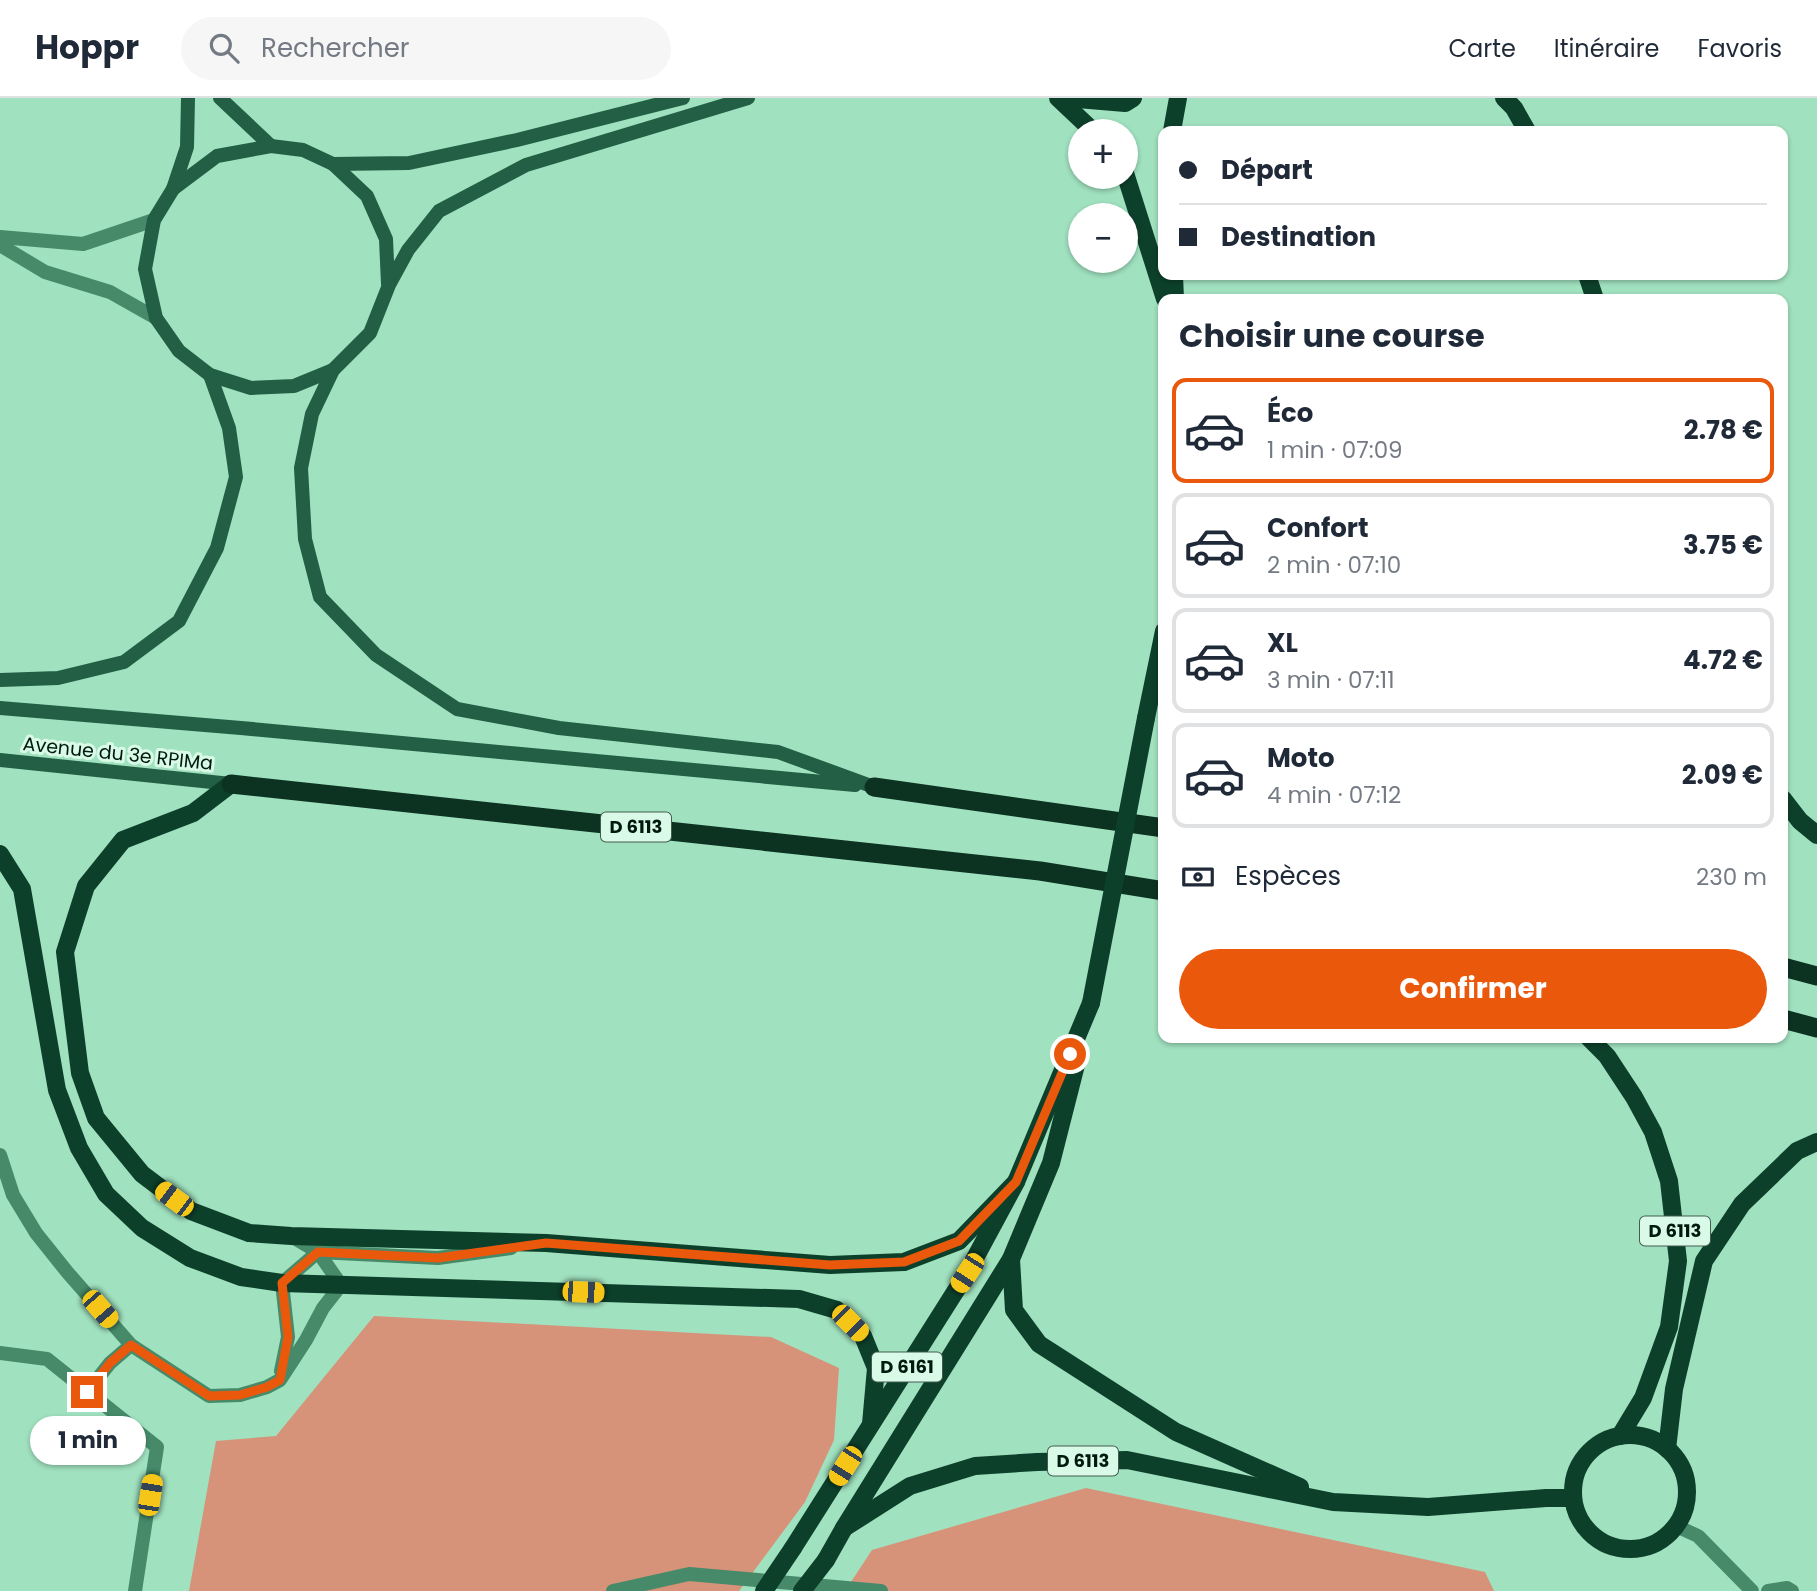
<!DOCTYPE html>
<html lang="fr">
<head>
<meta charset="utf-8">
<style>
	body { margin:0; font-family:Poppins,sans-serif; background:#f6f6f7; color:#1f2937; height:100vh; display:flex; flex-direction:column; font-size:26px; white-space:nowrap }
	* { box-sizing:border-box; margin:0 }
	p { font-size:23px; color:#747a83 }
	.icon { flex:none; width:38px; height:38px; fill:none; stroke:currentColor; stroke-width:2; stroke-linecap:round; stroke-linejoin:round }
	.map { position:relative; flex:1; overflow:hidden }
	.drawer { position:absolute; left:1158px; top:196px; width:630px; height:749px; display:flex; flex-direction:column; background:#fff; border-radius:14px; box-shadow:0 2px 5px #0004 }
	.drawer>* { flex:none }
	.top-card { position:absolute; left:1158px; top:28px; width:630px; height:154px; border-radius:14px; box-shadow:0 2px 5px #0004; display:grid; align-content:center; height:154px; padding:0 21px; background:#fff }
	.tools { position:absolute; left:1068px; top:21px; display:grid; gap:14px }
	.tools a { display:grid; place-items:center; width:70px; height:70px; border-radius:50%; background:#fff; box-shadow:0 2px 5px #0004; font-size:35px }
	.end { position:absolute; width:32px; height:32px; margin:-16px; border:9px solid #ea580c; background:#fff; box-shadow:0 0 0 4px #fff }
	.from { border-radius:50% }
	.bubble { position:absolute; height:49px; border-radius:24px; background:#fff; box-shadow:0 2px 5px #0004; font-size:23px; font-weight:700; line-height:49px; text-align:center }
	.car { position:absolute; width:21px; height:42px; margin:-21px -10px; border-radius:9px; box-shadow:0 0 5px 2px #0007; background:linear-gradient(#f5c518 24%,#345 0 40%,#f5c518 0 76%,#345 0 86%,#f5c518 0) }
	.top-card b { display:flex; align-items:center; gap:24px; height:66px; font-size:26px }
	.top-card b+b { border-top:2px solid #e0e1e3 }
	.top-card i { width:18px; height:18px; background:#1f2937 }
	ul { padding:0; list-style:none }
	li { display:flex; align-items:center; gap:21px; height:105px; margin:0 14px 10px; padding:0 7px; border:4px solid #e0e1e3; border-radius:14px }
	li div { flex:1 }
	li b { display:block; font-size:26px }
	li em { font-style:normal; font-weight:700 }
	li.on { border-color:#ea580c }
	li>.icon { width:63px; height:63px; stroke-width:1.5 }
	h2 { padding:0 21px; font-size:32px; line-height:84px }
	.pay { display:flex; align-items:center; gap:18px; height:77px; padding:0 21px; font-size:26px }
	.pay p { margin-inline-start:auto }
	.action { display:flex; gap:14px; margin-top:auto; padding:14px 21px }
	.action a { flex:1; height:80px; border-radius:42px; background:#ea580c; color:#fff; font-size:28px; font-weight:700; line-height:80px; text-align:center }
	header { display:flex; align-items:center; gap:42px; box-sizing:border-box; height:98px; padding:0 35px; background:#fff; border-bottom:2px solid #e0e1e3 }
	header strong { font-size:33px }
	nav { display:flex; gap:38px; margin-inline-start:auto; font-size:24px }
	.search { width:490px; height:63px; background:#f6f6f7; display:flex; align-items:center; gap:18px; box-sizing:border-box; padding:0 24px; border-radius:38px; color:#747a83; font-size:26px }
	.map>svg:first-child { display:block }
	.grass { fill:#d6937a }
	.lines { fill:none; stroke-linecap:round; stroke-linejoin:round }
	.service { stroke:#468a6a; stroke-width:14 }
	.minor { stroke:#468a6a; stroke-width:14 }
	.tertiary { stroke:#468a6a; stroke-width:14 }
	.secondary { stroke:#225f44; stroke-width:14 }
	.primary { stroke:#0d402b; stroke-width:18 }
	.trunk { stroke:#0c3222; stroke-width:19 }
	.primary-bridge { stroke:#0d402b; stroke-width:18 }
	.route { stroke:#ea580c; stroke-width:9 }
	.labels { text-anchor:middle; stroke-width:6; stroke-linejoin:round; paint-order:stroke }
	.shield { fill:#dafae8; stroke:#425d50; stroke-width:2 }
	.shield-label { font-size:18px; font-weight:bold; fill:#011a0f }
	.street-label { font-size:19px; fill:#011a0f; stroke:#dafae8 }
</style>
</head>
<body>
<header>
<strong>Hoppr</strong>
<div class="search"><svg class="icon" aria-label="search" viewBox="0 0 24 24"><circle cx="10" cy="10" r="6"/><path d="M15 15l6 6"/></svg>Rechercher</div>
<nav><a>Carte</a><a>Itinéraire</a><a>Favoris</a></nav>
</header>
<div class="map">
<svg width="1817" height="1493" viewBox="0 0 1817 1493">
	<rect width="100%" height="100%" fill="#a0e1bf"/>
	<g class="grass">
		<polygon points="374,1218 771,1239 839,1270 834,1342 805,1404 739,1493 189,1493 216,1343 276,1338"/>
		<polygon points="1086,1390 1485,1474 1494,1493 845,1493 872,1452"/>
	</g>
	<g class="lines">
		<g class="service">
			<polyline points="0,1255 47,1261 157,1349 135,1493"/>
			<polyline points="87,1294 110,1265 131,1247"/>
			<polyline points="1768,1493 1787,1490 1792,1493"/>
		</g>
		<g class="minor">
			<polyline points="0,139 83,146 154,122"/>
			<polyline points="0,147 45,174 110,194 156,220"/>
			<polyline points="0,1057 13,1097 36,1135 68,1175 131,1247 209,1298 240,1297 267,1289 280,1282 306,1242 323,1210 341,1187 318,1154 291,1138"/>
			<polyline points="281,1273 288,1239 282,1185 318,1154 438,1160 511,1150"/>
			<polyline points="613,1493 689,1476 881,1493"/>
		</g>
		<polyline class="tertiary" points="1676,1428 1698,1438 1752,1493"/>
		<g class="secondary">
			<polyline points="220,0 271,48"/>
			<polyline points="748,0 526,67 439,113 408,152 389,187 370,235 333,272 312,316 301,370 305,441 320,499 376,557 457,611 559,630 778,654 874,689"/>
			<polyline points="333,66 409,65 517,42 683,0"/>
			<polyline points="173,91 187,49 188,0"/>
			<polyline points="333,272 294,288 251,290 210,277 179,253 156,220 145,171 154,122 173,91 217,58 271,48 303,52 333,66 367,98 386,141 388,186"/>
			<polyline points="0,582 58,580 124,564 179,523 217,450 236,379 229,330 210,277"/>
			<polyline points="0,610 241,630 855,687"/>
			<polyline points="0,662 231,686"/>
		</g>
		<g class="primary">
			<polyline points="1058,0 1093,33"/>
			<polyline points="1066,0 1125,5 1133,0"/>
			<polyline points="1504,0 1514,10 1527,33"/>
			<polyline points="1172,33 1178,0"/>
			<polyline points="1125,75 1165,201"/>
			<polyline points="1174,177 1175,201"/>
			<polyline points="1587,177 1595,201"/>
			<polyline points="1146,620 1164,533"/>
			<polyline points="231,686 193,715 123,742 86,788 65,854 80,975 96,1020 142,1076 191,1113 249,1135 291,1138 546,1145 830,1167 904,1164 959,1143 1016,1084"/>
			<polyline points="1783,701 1800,723 1817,737"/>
			<polyline points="0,756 22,791 57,992 79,1050 106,1096 142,1130 190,1160 241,1179 282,1185 799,1201 837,1212 863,1238 876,1270 871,1326"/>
			<polyline points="1589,940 1607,958 1634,999 1653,1034 1669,1083 1678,1163 1669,1229 1643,1300 1620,1338"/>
			<polyline points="1011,1161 1014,1212 1039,1246 1176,1334 1300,1389"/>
			<circle cx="1630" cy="1394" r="57"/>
			<polyline points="1667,1351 1674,1291 1704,1163 1742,1106 1797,1053 1817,1044"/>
			<polyline points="844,1430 910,1388 975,1368 1037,1364 1127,1362 1333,1404 1428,1409 1546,1400 1573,1400"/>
			<polyline points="793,1450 967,1175 1016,1084 1091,905"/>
			<polyline points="826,1462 844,1430 1011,1161 1051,1065 1078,959"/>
		</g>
		<g class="trunk">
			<polyline points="231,686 1040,773 1164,793"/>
			<polyline points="874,689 1164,730"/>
			<polyline points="1783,869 1817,878"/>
			<polyline points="1783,921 1817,930"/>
		</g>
		<g class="primary-bridge">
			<polyline points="1091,905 1146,620"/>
			<polyline points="764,1493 793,1450"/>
			<polyline points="802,1493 826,1462"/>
		</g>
	</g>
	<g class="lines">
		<polyline class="route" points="87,1294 110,1265 131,1247 209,1298 240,1297 267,1289 280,1282 288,1239 282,1185 318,1154 438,1160 546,1145 830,1167 904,1164 959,1143 1016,1084 1070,956"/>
	</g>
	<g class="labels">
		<g class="shield">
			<rect x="601" y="714.5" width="70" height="29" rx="5"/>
			<rect x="1640" y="1118.5" width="70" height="29" rx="5"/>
			<rect x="872" y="1254.5" width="70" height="29" rx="5"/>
			<rect x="1048" y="1348.5" width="70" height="29" rx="5"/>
		</g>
		<g class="shield-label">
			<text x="636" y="735">D 6113</text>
			<text x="1675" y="1139">D 6113</text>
			<text x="907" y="1275">D 6161</text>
			<text x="1083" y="1369">D 6113</text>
		</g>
		<g class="street-label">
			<text transform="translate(118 655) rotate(6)" y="7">Avenue du 3e RPIMa</text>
		</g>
	</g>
</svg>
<div class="tools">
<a>+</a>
<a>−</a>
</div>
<i class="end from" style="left:1070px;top:956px"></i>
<i class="end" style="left:87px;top:1294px"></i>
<div class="bubble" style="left:30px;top:1318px;width:116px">1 min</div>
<i class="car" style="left:174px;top:1101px;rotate:307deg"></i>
<i class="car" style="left:967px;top:1175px;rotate:213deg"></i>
<i class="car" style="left:583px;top:1194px;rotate:92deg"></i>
<i class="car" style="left:100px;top:1211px;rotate:139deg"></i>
<i class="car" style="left:850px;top:1225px;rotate:135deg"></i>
<i class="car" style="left:845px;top:1368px;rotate:212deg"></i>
<i class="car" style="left:150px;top:1397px;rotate:9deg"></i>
<div class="top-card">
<b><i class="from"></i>Départ</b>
<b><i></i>Destination</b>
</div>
<section class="drawer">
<h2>Choisir une course</h2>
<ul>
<li class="on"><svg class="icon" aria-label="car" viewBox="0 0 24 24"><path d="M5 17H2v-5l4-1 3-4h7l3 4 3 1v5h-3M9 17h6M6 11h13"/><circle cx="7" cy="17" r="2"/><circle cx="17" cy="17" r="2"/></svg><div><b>Éco</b><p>1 min · 07:09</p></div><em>2.78 €</em></li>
<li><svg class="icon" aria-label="car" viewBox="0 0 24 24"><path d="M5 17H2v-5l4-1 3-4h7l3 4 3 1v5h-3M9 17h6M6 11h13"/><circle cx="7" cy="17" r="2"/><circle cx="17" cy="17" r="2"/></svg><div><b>Confort</b><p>2 min · 07:10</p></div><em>3.75 €</em></li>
<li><svg class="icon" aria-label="car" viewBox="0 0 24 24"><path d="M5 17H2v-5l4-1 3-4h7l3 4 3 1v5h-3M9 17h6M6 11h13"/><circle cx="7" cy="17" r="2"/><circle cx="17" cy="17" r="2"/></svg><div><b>XL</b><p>3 min · 07:11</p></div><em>4.72 €</em></li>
<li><svg class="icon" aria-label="car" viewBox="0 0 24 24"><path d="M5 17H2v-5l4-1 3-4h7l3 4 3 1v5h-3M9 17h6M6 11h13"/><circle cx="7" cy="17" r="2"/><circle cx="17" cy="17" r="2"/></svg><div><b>Moto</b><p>4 min · 07:12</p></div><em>2.09 €</em></li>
</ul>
<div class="pay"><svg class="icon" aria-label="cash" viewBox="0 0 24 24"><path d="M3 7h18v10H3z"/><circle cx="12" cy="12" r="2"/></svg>Espèces<p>230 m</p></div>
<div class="action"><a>Confirmer</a></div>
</section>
</div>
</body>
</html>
